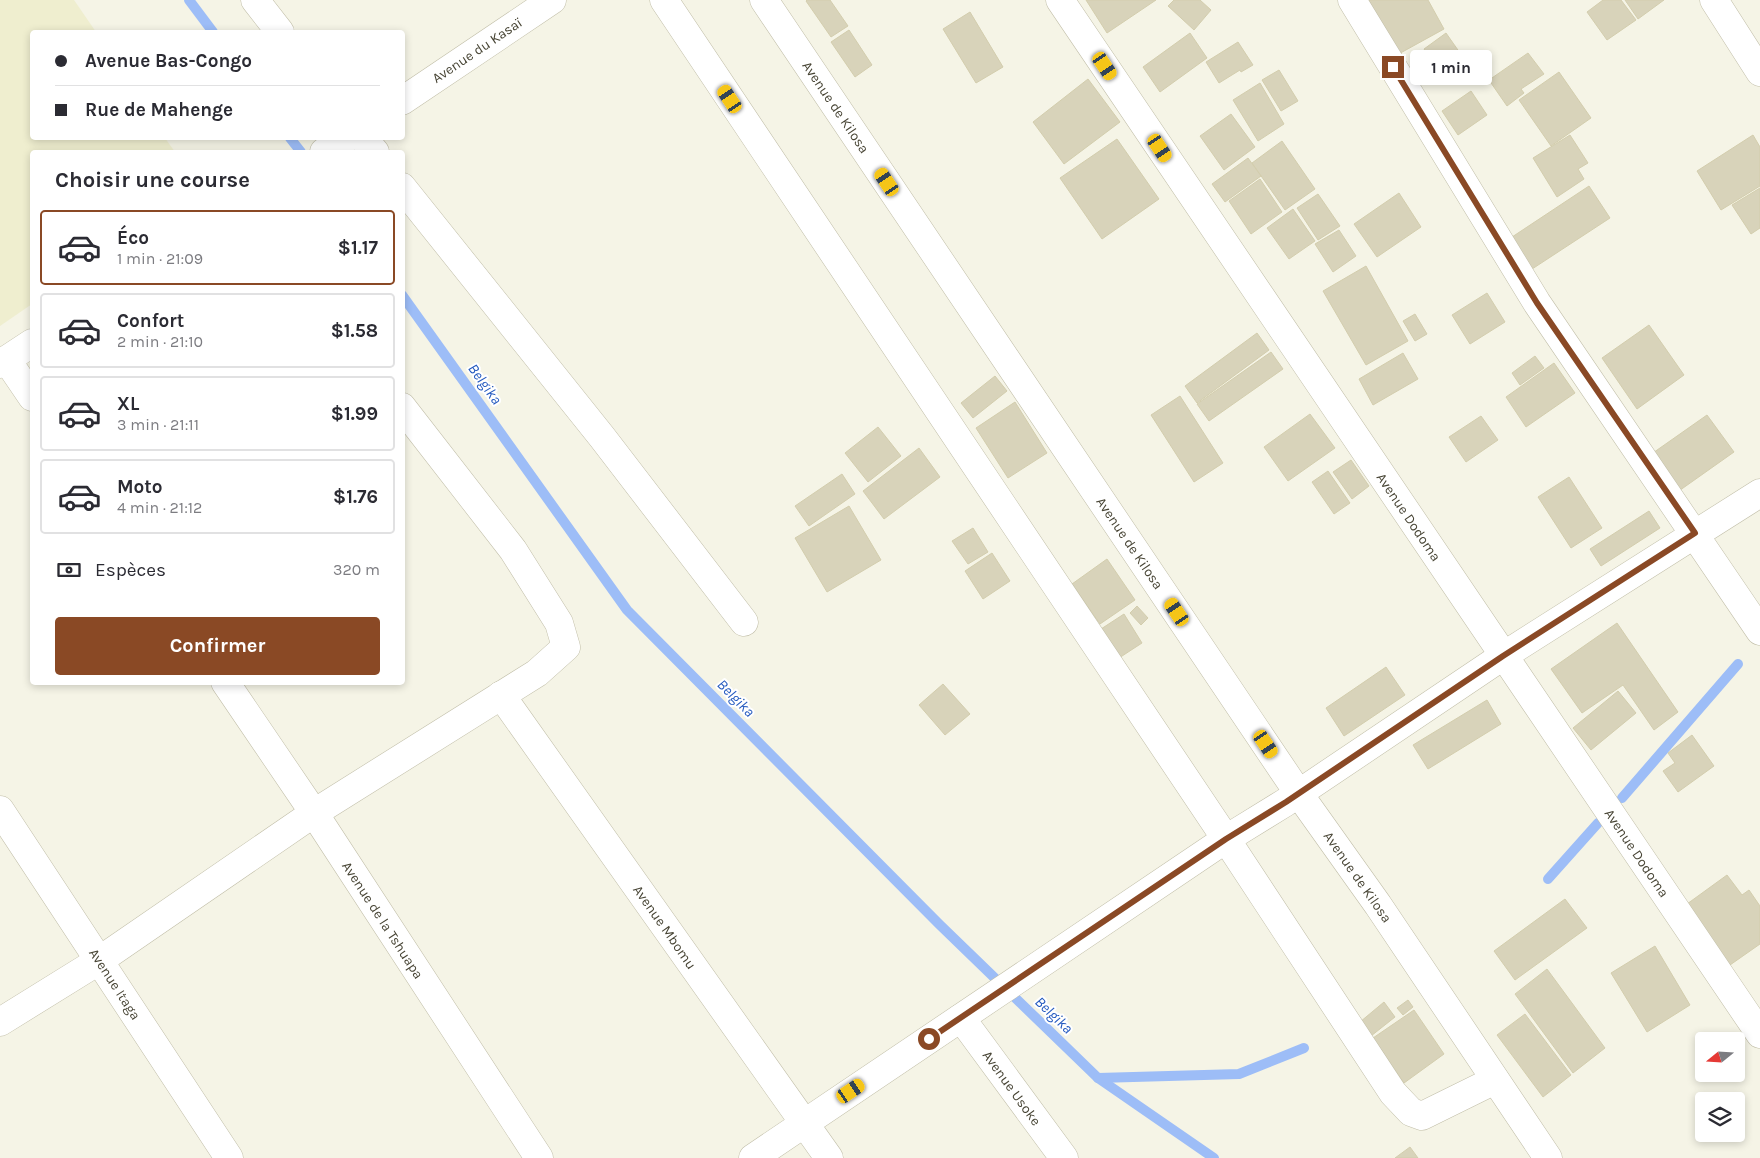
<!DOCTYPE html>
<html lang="fr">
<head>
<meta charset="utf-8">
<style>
	body { margin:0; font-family:Karla,sans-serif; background:#f7f7f7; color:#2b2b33; height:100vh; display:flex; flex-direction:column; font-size:19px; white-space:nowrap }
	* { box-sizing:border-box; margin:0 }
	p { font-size:16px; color:#7c7c81 }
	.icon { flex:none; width:28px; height:28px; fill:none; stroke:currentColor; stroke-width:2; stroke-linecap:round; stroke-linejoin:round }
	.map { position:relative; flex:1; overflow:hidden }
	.side { position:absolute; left:30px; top:150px; width:375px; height:535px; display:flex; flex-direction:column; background:#fff; border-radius:5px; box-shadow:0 2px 8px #0003 }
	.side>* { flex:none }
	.guide { position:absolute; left:30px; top:30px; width:375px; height:110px; border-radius:5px; box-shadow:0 2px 8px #0003; display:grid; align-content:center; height:110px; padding:0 25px; background:#fff }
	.needle { width:32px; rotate:252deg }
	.controls { position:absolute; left:1695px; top:1032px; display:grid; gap:10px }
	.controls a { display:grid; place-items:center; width:50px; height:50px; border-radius:5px; background:#fff; box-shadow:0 2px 8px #0003; font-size:25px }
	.end { position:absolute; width:22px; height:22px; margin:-11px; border:6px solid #8a4925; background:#fff; box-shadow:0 0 0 2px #fff }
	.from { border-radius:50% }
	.bubble { position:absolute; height:35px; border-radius:5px; background:#fff; box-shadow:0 2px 8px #0003; font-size:16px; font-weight:700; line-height:35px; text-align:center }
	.car { position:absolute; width:15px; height:30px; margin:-15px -8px; border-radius:6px; box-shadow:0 0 4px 1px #0007; background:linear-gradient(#f5c518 24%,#345 0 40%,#f5c518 0 76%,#345 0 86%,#f5c518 0) }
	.guide b { display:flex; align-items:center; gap:18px; height:48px; font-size:19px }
	.guide b+b { border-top:1px solid #e1e1e2 }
	.guide i { width:12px; height:12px; background:#2b2b33 }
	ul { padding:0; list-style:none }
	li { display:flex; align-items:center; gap:15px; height:75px; margin:0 10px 8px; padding:0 15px; border:2px solid #e1e1e2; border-radius:5px }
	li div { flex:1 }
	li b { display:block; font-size:19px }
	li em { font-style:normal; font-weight:700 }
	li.active { border-color:#8a4925 }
	li>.icon { width:45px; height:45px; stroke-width:1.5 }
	h2 { padding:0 25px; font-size:22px; line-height:60px }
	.pay { display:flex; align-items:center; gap:12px; height:55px; padding:0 25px; font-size:19px }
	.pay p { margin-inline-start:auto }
	.cta { display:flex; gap:10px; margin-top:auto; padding:10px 25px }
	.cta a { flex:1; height:58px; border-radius:5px; background:#8a4925; color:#fff; font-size:20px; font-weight:700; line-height:58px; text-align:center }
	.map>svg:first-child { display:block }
	.education { fill:#efeecf }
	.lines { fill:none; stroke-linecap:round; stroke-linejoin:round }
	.stream { stroke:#9dbdf7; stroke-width:10 }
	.building { fill:#d8d3ba; stroke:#d3cdad }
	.minor-casing { stroke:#c1bea8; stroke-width:29 }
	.tertiary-casing { stroke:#c1bea8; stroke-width:29 }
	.minor { stroke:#fff; stroke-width:28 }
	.tertiary { stroke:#fff; stroke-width:28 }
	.route { stroke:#8a4925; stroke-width:6 }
	.labels { text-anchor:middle; stroke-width:4; stroke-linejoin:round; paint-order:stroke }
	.street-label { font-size:14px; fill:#484535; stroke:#fff }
	.water-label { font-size:15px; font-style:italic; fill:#2359bf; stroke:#fff }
</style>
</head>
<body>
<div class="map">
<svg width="1760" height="1158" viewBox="0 0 1760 1158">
	<rect width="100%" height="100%" fill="#f5f4e6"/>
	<polygon class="education" points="0,0 74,0 96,32 32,32 32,138 165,138 175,152 32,152 32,304 0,326"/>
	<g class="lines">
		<g class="stream">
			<polyline points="189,0 213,32"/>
			<polyline points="290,138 301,152"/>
			<polyline points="402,295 627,610 940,925 1098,1078 1214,1158"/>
			<polyline points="1622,798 1738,664"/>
			<polyline points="1548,879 1598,823"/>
			<polyline points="1098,1078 1239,1074 1304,1048"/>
		</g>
	</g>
	<g class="building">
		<polygon points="807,0 830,0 848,26 831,37 806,1"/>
		<polygon points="1086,0 1156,0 1107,33"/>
		<polygon points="1174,0 1200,0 1211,10 1194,30 1168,6"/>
		<polygon points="1364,0 1428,0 1444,29 1395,56"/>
		<polygon points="1603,0 1621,0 1636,20 1607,40 1587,12"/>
		<polygon points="1625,0 1664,0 1638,19"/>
		<polygon points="970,12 1003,67 976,83 943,29"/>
		<polygon points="849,30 872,65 855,77 831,42"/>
		<polygon points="1190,33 1207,58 1160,92 1143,67"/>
		<polygon points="1446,33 1460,53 1438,69 1424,49"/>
		<polygon points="1238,42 1253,65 1241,72 1240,70 1219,83 1206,62"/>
		<polygon points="1528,53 1544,74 1521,89 1524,93 1507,106 1489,80"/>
		<polygon points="1279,70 1298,101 1281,111 1262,80"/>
		<polygon points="1559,72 1591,118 1551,146 1519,100"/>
		<polygon points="1088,79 1120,122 1064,164 1033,122"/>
		<polygon points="1260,83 1284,124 1258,141 1233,100"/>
		<polygon points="1471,91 1487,115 1458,135 1442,111"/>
		<polygon points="1231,114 1255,147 1224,170 1200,136"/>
		<polygon points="1570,135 1588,163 1578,169 1584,179 1557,197 1533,158"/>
		<polygon points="1753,135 1760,147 1760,186 1721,210 1697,171"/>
		<polygon points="1117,139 1159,199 1102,239 1060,178"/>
		<polygon points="1282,141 1315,189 1285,210 1252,163"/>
		<polygon points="1248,158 1261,176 1225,202 1212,184"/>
		<polygon points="1260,179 1282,212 1251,234 1229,201"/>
		<polygon points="1589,186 1610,218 1526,273 1506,241"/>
		<polygon points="1760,188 1760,228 1751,234 1732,205"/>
		<polygon points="1399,193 1421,227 1377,257 1354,224"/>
		<polygon points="1318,194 1340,226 1318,240 1297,208"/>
		<polygon points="1293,209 1315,241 1289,259 1267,228"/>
		<polygon points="1339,230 1356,256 1333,272 1315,244"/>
		<polygon points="1366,266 1408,341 1366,365 1323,291"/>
		<polygon points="1487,293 1505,322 1470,344 1452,315"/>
		<polygon points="1415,314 1427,334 1415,341 1403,321"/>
		<polygon points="1649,325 1684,375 1637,409 1602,358"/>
		<polygon points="1257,333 1269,350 1197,403 1185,386"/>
		<polygon points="1271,352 1283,369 1209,421 1197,404"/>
		<polygon points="1403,353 1418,379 1373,405 1359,379"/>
		<polygon points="1535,356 1544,368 1520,385 1512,373"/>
		<polygon points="1554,363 1575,393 1526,427 1506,397"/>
		<polygon points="995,376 1007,391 973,418 961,403"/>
		<polygon points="1180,396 1223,463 1194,482 1151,415"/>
		<polygon points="1015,402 1047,453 1008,478 976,428"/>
		<polygon points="1310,414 1335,448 1288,481 1264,447"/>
		<polygon points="1707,415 1734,452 1676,493 1650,455"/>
		<polygon points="1481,416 1498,440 1466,462 1449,437"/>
		<polygon points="878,427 901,456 868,482 845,453"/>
		<polygon points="919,448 940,477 884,519 863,491"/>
		<polygon points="1351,460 1369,486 1352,499 1333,472"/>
		<polygon points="1328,471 1350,503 1334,514 1312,482"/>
		<polygon points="842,474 855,494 809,526 795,506"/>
		<polygon points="1569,477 1602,528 1571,548 1538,497"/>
		<polygon points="849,506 881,560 827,592 795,538"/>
		<polygon points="1649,511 1660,528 1601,566 1590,549"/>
		<polygon points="973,528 988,552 968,564 952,541"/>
		<polygon points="992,553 1010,581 983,599 965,571"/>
		<polygon points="1107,559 1135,600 1100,624 1072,584"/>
		<polygon points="1137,606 1148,618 1141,625 1130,613"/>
		<polygon points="1124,614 1142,643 1119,658 1101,629"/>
		<polygon points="1617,623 1678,712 1654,730 1623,685 1582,713 1551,669"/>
		<polygon points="1386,667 1405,695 1344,736 1326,708"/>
		<polygon points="943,684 970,714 945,735 919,705"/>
		<polygon points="1618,691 1636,713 1591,750 1573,728"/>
		<polygon points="1487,700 1501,724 1428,769 1413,745"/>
		<polygon points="1692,735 1714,766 1678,792 1663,771 1675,763 1668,753"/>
		<polygon points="1727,875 1742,895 1749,890 1760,906 1760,944 1730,965 1687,904"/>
		<polygon points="1565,899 1587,928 1515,980 1494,951"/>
		<polygon points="1655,946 1690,1005 1647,1032 1611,973"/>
		<polygon points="1547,969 1605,1048 1573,1073 1515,994"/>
		<polygon points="1408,1000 1413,1007 1403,1015 1397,1008"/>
		<polygon points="1384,1002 1395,1017 1371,1036 1360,1022"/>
		<polygon points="1414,1010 1444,1054 1404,1083 1373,1038"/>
		<polygon points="1525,1014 1571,1075 1543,1097 1497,1035"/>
		<polygon points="1410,1147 1418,1158 1395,1158"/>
	</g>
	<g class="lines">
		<defs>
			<g id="minor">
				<polyline points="255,0 280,32"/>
				<polyline points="664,0 1226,839 1393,1093 1411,1112 1422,1116 1495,1080"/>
				<polyline points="764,0 1299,794 1378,905 1548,1158"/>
				<polyline points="1060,0 1760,1034"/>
				<polyline points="1352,0 1537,303 1760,631"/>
				<polyline points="1714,0 1760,72"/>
				<polyline points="363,138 375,152"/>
				<polyline points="402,187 602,437 744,622"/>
				<polyline points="7,360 32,397"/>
				<polyline points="225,682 314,813 539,1158"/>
				<polyline points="501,695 829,1158"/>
				<polyline points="961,1018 1064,1158"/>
				<polyline points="0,1022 100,960 314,813 537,673 566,647 559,623 513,550 402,407"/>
				<polyline points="753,1158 1226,839 1286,802 1503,656 1760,493"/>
			</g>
			<g id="tertiary">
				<polyline points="402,101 552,0"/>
				<polyline points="324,152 347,138"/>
				<polyline points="0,364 32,343"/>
				<polyline points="0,810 229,1158"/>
			</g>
		</defs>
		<use href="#minor" class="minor-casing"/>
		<use href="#tertiary" class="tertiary-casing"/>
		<use href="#minor" class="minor"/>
		<use href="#tertiary" class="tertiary"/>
	</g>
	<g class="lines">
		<polyline class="route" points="929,1039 1226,839 1286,802 1503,656 1695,533 1537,303 1393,67"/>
	</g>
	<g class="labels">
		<g class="street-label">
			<text transform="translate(477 50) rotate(-34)" y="5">Avenue du Kasaï</text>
			<text transform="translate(836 107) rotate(56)" y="5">Avenue de Kilosa</text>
			<text transform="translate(1409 517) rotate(56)" y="5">Avenue Dodoma</text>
			<text transform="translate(1130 543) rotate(56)" y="5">Avenue de Kilosa</text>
			<text transform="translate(1637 853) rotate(56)" y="5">Avenue Dodoma</text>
			<text transform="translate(1358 877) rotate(55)" y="5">Avenue de Kilosa</text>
			<text transform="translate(383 920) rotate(57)" y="5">Avenue de la Tshuapa</text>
			<text transform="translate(665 927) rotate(55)" y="5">Avenue Mbomu</text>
			<text transform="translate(115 984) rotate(57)" y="5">Avenue Itaga</text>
			<text transform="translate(1012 1088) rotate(54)" y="5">Avenue Usoke</text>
		</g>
		<g class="water-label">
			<text transform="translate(485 384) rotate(54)" y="5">Belgika</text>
			<text transform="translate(736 698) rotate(45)" y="5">Belgika</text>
			<text transform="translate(1054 1015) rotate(44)" y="5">Belgika</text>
		</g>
	</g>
</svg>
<div class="controls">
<a><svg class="needle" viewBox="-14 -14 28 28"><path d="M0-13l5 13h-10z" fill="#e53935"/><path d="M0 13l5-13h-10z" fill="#7c7c81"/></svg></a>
<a><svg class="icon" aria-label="layers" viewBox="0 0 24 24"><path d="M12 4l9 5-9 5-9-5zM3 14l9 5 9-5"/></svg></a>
</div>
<i class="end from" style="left:929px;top:1039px"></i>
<i class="end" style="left:1393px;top:67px"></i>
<div class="bubble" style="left:1410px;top:50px;width:82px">1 min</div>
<i class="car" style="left:1105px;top:66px;rotate:146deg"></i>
<i class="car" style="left:730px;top:99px;rotate:326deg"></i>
<i class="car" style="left:1160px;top:148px;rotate:146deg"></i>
<i class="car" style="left:887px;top:182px;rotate:326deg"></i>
<i class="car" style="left:1177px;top:612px;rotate:326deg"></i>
<i class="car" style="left:1266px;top:744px;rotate:146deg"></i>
<i class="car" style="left:851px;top:1091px;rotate:56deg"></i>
<div class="guide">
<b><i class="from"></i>Avenue Bas-Congo</b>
<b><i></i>Rue de Mahenge</b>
</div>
<section class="side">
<h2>Choisir une course</h2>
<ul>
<li class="active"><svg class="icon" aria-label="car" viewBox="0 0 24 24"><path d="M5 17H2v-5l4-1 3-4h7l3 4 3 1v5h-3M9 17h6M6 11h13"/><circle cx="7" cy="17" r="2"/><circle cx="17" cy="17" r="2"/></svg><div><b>Éco</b><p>1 min · 21:09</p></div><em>$1.17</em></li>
<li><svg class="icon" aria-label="car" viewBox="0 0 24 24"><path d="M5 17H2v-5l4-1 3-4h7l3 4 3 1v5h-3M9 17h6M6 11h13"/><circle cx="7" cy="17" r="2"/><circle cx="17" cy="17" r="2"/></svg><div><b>Confort</b><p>2 min · 21:10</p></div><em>$1.58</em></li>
<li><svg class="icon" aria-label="car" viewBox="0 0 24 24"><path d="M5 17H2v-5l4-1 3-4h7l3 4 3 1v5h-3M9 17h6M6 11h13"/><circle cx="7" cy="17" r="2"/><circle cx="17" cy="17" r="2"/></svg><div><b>XL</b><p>3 min · 21:11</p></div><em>$1.99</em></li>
<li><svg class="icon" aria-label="car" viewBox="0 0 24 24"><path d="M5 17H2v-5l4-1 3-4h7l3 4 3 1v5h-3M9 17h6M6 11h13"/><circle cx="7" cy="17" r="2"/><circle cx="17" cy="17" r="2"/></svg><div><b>Moto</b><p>4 min · 21:12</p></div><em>$1.76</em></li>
</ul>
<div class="pay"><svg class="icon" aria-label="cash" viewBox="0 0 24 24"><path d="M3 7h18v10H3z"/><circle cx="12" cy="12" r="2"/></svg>Espèces<p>320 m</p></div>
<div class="cta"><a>Confirmer</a></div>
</section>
</div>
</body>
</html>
